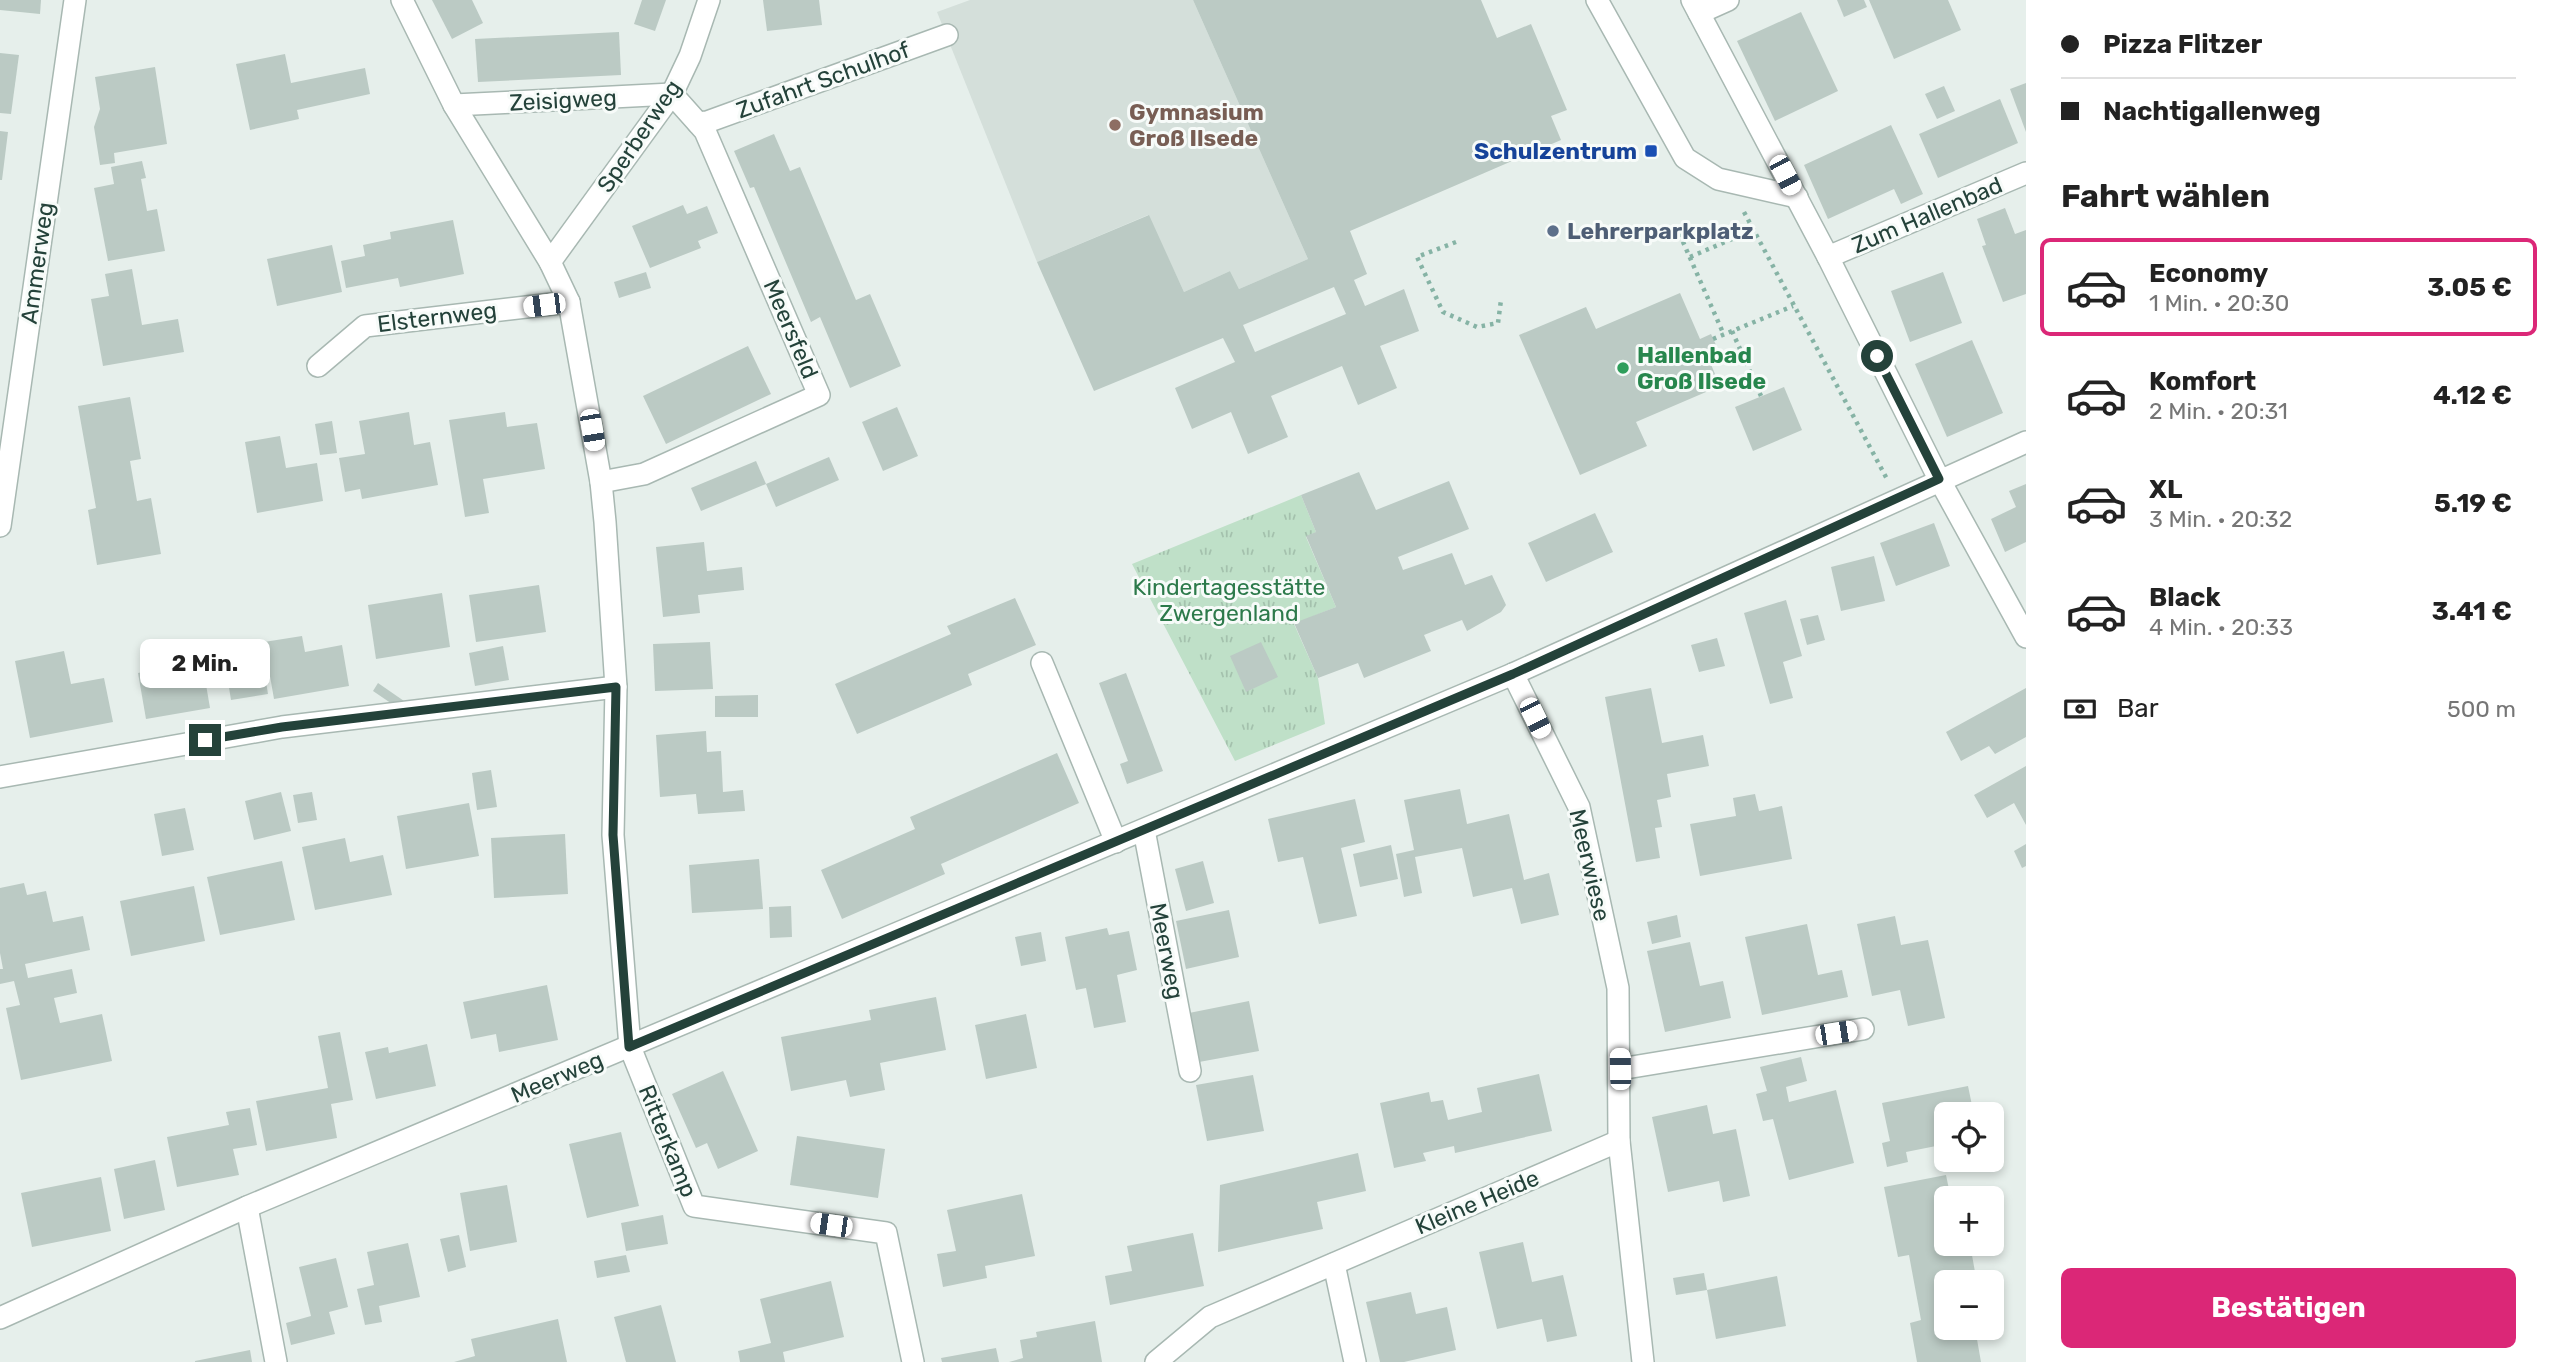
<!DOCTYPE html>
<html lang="de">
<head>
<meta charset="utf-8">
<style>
	body { margin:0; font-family:Rubik,sans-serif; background:#f6f6f6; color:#222; height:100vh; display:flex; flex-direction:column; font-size:26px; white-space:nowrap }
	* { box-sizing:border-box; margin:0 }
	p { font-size:23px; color:#767676 }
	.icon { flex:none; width:38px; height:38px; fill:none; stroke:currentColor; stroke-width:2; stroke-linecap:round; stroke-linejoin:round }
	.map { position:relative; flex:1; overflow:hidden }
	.sheet { display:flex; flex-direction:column; background:#fff; width:525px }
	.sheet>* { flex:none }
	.banner { display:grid; align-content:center; height:154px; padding:0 35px; background:#fff }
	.controls { position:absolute; left:1934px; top:1102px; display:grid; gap:14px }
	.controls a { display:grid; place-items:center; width:70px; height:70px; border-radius:10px; background:#fff; box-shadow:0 4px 10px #0003; font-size:35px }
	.end { position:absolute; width:32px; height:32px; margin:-16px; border:9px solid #24423a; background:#fff; box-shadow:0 0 0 4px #fff }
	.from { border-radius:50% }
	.bubble { position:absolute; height:49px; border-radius:10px; background:#fff; box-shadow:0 4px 10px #0003; font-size:23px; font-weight:700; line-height:49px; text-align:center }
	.car { position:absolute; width:21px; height:42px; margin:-21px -10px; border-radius:9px; box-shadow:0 0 5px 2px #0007; background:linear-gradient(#fff 24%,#345 0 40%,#fff 0 76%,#345 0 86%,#fff 0) }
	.banner b { display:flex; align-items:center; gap:24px; height:66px; font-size:26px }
	.banner b+b { border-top:2px solid #e0e0e0 }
	.banner i { width:18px; height:18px; background:#222 }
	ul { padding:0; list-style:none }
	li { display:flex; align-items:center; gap:21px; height:98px; margin:0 14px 10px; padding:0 21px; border:4px solid transparent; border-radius:10px }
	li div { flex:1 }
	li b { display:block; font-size:26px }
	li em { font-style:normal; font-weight:700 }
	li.active { border-color:#db2777 }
	li>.icon { width:63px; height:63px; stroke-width:1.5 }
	h2 { padding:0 35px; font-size:32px; line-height:84px }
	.pay { display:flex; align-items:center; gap:18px; height:77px; padding:0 35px; font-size:26px }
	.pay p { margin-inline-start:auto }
	.button { display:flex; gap:14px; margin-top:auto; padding:14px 35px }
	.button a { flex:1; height:80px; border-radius:10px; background:#db2777; color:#fff; font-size:28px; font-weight:700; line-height:80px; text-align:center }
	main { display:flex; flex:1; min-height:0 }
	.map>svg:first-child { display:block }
	.built { fill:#d4dfda }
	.park { fill:url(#park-tufts) }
	.building { fill:#bbcac4; fill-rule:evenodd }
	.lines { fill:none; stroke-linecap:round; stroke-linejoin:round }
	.minor-casing { stroke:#a8b8b2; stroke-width:24 }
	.path { stroke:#86b3a5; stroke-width:4.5; stroke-dasharray:3.5 5; stroke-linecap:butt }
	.minor { stroke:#fff; stroke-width:21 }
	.route { stroke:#24423a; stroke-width:9 }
	.education-dot { fill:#8d6e63; stroke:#f7fbf9; stroke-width:2.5 }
	.transit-dot { fill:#1a4fb4; stroke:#f7fbf9; stroke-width:2.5 }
	.service-dot { fill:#5c6f8a; stroke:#f7fbf9; stroke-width:2.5 }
	.leisure-dot { fill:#2e9e5b; stroke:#f7fbf9; stroke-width:2.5 }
	.labels { text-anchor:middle; stroke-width:6; stroke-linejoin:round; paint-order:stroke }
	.street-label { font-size:23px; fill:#24423a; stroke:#f7fbf9 }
	.education-label { font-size:23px; font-weight:bold; fill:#785e54; stroke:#f7fbf9; text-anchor:start }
	.transit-label { font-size:23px; font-weight:bold; fill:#164399; stroke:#f7fbf9; text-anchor:end }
	.service-label { font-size:23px; font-weight:bold; fill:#4e5e75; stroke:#f7fbf9; text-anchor:start }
	.leisure-label { font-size:23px; font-weight:bold; fill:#27864d; stroke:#f7fbf9; text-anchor:start }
	.park-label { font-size:23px; fill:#2d7a4b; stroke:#f7fbf9 }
</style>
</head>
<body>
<main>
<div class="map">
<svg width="2026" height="1362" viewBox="0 0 2026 1362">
	<defs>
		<pattern id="park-tufts" width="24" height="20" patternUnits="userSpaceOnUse" patternTransform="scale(1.75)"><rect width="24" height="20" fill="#bfe0c8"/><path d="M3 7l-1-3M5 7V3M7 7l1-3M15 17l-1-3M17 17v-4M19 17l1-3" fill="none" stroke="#a4c1ad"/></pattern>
	</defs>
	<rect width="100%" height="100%" fill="#e6efeb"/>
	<polygon class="built" points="970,0 1193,0 1308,259 1239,289 1230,271 1184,292 1148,215 1037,262 937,12"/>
	<polygon class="park" points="1301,495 1316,532 1306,537 1336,607 1294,624 1318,678 1325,724 1235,761 1132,564"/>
	<g class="building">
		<polygon points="0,0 41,0 40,14 0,10"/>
		<polygon points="432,0 472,0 483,23 452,39"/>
		<polygon points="642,0 666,0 655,31 634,24"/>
		<polygon points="763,0 819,0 822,25 767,31"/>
		<path d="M1193 0H1481L1497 38 1531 24 1567 110 1551 116 1561 140 1350 231 1367 274 1354 280 1365 306 1404 289 1419 331 1380 346 1397 388 1358 405 1342 366 1271 396 1288 437 1248 454 1231 412 1192 429 1175 388 1235 362 1223 338 1094 391 1037 262 1149 215 1184 292 1230 271 1239 289 1308 259ZM1334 287 1346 314 1255 352 1243 325Z"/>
		<polygon points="1837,0 1864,0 1867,7 1844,17"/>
		<polygon points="1869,0 1948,0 1961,30 1894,59"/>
		<polygon points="1801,12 1838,91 1775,121 1737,41"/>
		<polygon points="619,32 621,75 478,82 475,39"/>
		<polygon points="0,53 19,55 11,114 0,113"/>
		<polygon points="285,54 291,83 365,68 370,94 297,110 299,119 250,130 236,64"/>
		<polygon points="155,67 167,144 114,153 115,163 100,165 94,127 100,109 95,77"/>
		<polygon points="2026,83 2026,132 2010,89"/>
		<polygon points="1944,86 1955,111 1937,119 1925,94"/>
		<polygon points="2000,99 2018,143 1938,178 1919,134"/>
		<polygon points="1891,125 1923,194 1901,204 1894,189 1828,219 1804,165"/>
		<polygon points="0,131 8,132 2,180 0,180"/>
		<polygon points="774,134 790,171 800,167 856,300 870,294 901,366 850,388 820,317 811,322 754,187 750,188 734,151"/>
		<polygon points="142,161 146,178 141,179 147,211 157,209 165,251 108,261 94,188 114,184 111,167"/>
		<polygon points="683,205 687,214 707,206 718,233 698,241 701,248 650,268 632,226"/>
		<polygon points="2005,208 2015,234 2026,230 2026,294 2003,302 1982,246 1986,245 1977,219"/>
		<polygon points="453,220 464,274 400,287 398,278 346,288 341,261 365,256 363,245 391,239 390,232"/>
		<polygon points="332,245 342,292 277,306 267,259"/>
		<polygon points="132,269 142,325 178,319 184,352 103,366 91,299 109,296 105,274"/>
		<polygon points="646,272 651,288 619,298 614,282"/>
		<polygon points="1943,272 1962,323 1910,342 1891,291"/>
		<polygon points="1680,293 1700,339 1711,334 1716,345 1705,350 1720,386 1636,422 1647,446 1580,475 1519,335 1586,307 1596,329"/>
		<polygon points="1972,340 2003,413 1947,437 1915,364"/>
		<polygon points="748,346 771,394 666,444 643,396"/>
		<polygon points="1784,387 1802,430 1753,451 1735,407"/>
		<polygon points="130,397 141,459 130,461 137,501 151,498 161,554 97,565 88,510 96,508 78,406"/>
		<polygon points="897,407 918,456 883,471 862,422"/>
		<polygon points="409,412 414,445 430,442 438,485 362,499 360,489 345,492 339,458 365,454 359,421"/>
		<polygon points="505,412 507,427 537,423 545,469 483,479 489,513 465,517 449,420"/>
		<polygon points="332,421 337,453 320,455 315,424"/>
		<polygon points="280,436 286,468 317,463 323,501 257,513 245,442"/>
		<polygon points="829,457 839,480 776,507 766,484"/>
		<polygon points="756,461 766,484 701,511 691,488"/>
		<polygon points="1359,472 1376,510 1449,481 1469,529 1398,557 1403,570 1452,553 1465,585 1492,575 1506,605 1501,612 1467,631 1462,620 1424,635 1431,651 1364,678 1358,663 1318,678 1294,623 1336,607 1306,536 1316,532 1301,495"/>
		<polygon points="2026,484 2026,542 2005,552 1991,519 2016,507 2009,491"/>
		<polygon points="1595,513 1613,552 1546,582 1528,543"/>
		<polygon points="1934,523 1950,566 1896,586 1880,543"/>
		<polygon points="704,542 707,571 742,567 744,590 698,595 700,613 663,617 656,547"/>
		<polygon points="1874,556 1885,601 1841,611 1831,567"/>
		<polygon points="539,585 546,632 476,642 469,595"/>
		<polygon points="442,593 450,647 376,659 368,605"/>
		<polygon points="1015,598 1036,645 968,674 972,685 857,734 835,684 951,634 947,626"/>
		<polygon points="1786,600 1802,656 1783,662 1793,698 1770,704 1744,613"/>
		<polygon points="1818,615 1825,640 1807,645 1800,619"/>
		<polygon points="302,636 305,652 342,645 349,686 274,699 264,642"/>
		<polygon points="1717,638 1725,666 1699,672 1691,645"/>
		<polygon points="710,642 713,689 655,691 653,644"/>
		<polygon points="1261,642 1278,677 1246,692 1230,656"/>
		<polygon points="503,646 509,680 475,686 469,653"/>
		<polygon points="64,651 71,684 104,678 113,722 30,738 15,661"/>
		<polygon points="202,661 210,708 146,719 138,673"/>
		<polygon points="263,663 268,694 231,700 226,669"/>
		<polygon points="1126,673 1163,771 1127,784 1120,764 1128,761 1099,683"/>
		<polygon points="378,683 404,701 398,708 373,691"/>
		<polygon points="1651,688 1662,743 1703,735 1709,766 1667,774 1671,797 1657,800 1662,827 1655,828 1660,858 1636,862 1605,697"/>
		<polygon points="2026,688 2026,737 1995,754 1989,746 1961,761 1946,732"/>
		<polygon points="758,695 758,717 715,717 715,696"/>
		<polygon points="706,731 707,752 721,751 723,792 743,790 745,811 698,814 696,794 660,797 656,735"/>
		<polygon points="1057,753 1079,803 941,864 945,874 842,919 821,870 915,829 910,817"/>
		<polygon points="2026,766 2026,825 2014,803 1987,818 1974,795"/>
		<polygon points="491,770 497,807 477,810 472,773"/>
		<polygon points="1460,789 1467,824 1509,814 1524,880 1549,873 1559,915 1521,924 1512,888 1473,897 1462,848 1415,857 1422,893 1404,897 1396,854 1414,850 1404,800"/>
		<polygon points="281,792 291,831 254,840 245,801"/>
		<polygon points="312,792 317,820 298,823 293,795"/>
		<polygon points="1755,794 1759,811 1782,806 1792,859 1700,876 1690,824 1736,816 1733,798"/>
		<polygon points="1355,799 1365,842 1341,848 1357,916 1319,924 1303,857 1278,862 1268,819"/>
		<polygon points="469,803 479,856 406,869 397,816"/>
		<polygon points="185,808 194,850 162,856 154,814"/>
		<polygon points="565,834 568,894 494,898 491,838"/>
		<polygon points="345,838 350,862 383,855 392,895 315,910 302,847"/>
		<polygon points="2026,844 2026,866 2022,868 2014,851"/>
		<polygon points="1391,845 1398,879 1360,887 1353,854"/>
		<polygon points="759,859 763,909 692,913 689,865"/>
		<polygon points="282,861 295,920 220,935 207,877"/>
		<polygon points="1203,861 1214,903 1186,911 1175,869"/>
		<polygon points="24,883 27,895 46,891 53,922 83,916 90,950 25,964 28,978 72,969 77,993 54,998 60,1023 102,1014 112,1061 21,1080 6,1008 20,1005 14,981 0,984 0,969 3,969 0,953 0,888"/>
		<polygon points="194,886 205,941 131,956 120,901"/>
		<polygon points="791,906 792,937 770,938 769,907"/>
		<polygon points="1229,910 1239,957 1186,969 1176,921"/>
		<polygon points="1677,915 1681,937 1652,944 1647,922"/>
		<polygon points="1895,916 1901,945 1928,940 1945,1018 1908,1026 1900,990 1872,996 1857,924"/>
		<polygon points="1807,924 1818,975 1842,970 1848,997 1762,1015 1745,937"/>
		<polygon points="1107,928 1109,935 1129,931 1137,970 1117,975 1126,1022 1094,1028 1086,988 1076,990 1065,937"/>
		<polygon points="1041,932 1046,961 1021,966 1015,937"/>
		<polygon points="1690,942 1700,986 1723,981 1731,1018 1665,1032 1647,951"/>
		<polygon points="547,985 558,1040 499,1052 496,1034 471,1039 463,1002"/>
		<polygon points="936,997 946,1050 880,1063 885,1090 850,1097 846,1080 791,1091 781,1037 871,1020 869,1010"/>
		<polygon points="1249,1001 1259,1051 1199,1062 1189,1013"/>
		<polygon points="1026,1014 1037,1068 986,1079 975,1025"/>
		<polygon points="340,1032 353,1100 331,1104 337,1138 266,1151 256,1101 328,1088 318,1036"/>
		<polygon points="427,1044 436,1086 376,1099 365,1052 388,1047 389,1053"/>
		<polygon points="1801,1057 1807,1081 1786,1087 1789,1102 1836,1090 1854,1163 1789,1180 1773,1119 1763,1121 1756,1094 1767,1091 1760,1067"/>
		<polygon points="723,1071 758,1151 718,1169 707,1143 696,1148 672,1094"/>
		<polygon points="1539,1074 1552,1131 1455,1153 1454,1146 1423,1153 1426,1161 1394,1168 1380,1103 1429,1092 1431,1102 1443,1100 1448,1120 1482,1112 1477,1088"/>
		<polygon points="1253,1075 1264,1131 1207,1141 1196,1085"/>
		<polygon points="1968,1086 1974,1115 1946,1115 1946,1144 1906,1152 1908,1162 1887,1167 1882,1143 1890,1141 1882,1103"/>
		<polygon points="1707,1105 1713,1134 1736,1129 1750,1196 1723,1202 1719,1181 1668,1192 1652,1117"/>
		<polygon points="250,1108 257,1145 233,1149 239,1175 177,1187 167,1137 229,1125 226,1112"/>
		<polygon points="621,1132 639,1206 587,1218 569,1144"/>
		<polygon points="797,1136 885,1149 878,1198 790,1185"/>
		<polygon points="1358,1153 1366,1191 1317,1202 1323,1229 1218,1252 1220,1185"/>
		<polygon points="155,1160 165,1210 124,1219 114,1169"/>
		<polygon points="1946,1175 1951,1199 1946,1199 1946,1244 1970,1244 1977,1283 1946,1283 1946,1328 1975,1328 1981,1362 1917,1362 1910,1323 1921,1320 1909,1255 1898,1257 1884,1187"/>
		<polygon points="101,1177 111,1231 32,1247 21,1193"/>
		<polygon points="507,1185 517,1242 470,1251 460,1193"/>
		<polygon points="1022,1194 1035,1256 985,1266 987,1278 943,1287 937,1254 956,1251 947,1210"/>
		<polygon points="663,1215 668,1244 626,1251 621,1223"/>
		<polygon points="1193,1233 1204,1286 1110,1305 1105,1276 1132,1271 1127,1246"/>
		<polygon points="459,1235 466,1267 448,1272 440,1239"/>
		<polygon points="1523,1242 1532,1282 1563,1275 1577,1336 1547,1342 1542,1319 1497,1329 1479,1252"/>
		<polygon points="408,1243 420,1297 379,1306 382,1322 365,1325 357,1289 374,1285 367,1252"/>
		<polygon points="626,1255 630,1272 597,1278 594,1261"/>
		<polygon points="336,1258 348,1307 329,1312 335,1334 291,1345 286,1323 311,1316 299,1267"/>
		<polygon points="1704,1273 1707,1290 1676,1295 1673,1278"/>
		<polygon points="1777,1276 1786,1326 1716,1339 1707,1290"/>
		<polygon points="831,1281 844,1337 783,1352 785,1362 740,1362 738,1351 771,1343 760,1299"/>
		<polygon points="1411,1292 1416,1314 1447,1307 1456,1350 1404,1362 1380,1362 1366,1302"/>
		<polygon points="661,1305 676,1362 626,1362 614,1317"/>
		<polygon points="558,1319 567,1362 454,1362 475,1356 471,1339"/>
		<polygon points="1095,1321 1102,1362 1009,1362 1023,1358 1020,1340 1037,1337 1036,1332"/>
		<polygon points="996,1348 999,1362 942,1362 941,1358"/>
		<polygon points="250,1350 252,1362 195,1362 195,1361"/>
	</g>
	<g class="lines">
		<defs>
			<g id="minor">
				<polyline points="402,0 454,105 550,262 569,302 601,482 605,522 616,687 613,835 630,1047 694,1206 886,1233 913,1362"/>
				<polyline points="1597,0 1685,158 1718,179 1797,197"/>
				<polyline points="1692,0 1828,257 1939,479 2026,637"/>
				<polyline points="1699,13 1728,0"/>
				<polyline points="454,105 672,94 705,131 819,395 644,474 601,482"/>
				<polyline points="698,123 707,122 947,35"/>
				<polyline points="1828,257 2026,173"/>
				<polyline points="550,262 672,94 690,56 709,0"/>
				<polyline points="318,366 365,326 569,302"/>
				<polyline points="0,526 75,0"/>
				<polyline points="1042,663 1116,842"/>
				<polyline points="1513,674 1579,807 1618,988 1619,1141 1643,1362"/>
				<polyline points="0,777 282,727 616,687"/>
				<polyline points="1144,830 1190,1071"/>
				<polyline points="1620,1069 1863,1029"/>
				<polyline points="247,1207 276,1362"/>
				<polyline points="1334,1264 1355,1362"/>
				<polyline points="0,1318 247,1207 1513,674 2026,442"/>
				<polyline points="1156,1362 1210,1317 1619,1141"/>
			</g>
		</defs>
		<use href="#minor" class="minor-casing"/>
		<g class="path">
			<polyline points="1744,212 1887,479"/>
			<polyline points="1676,226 1724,335"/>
			<polyline points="1456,242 1417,257 1443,312 1477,327 1498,323 1501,300"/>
			<polyline points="1690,257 1753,230"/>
			<polyline points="1732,331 1761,396"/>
			<polyline points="1713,339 1793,306"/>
		</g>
		<use href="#minor" class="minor"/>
	</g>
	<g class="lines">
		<polyline class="route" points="205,740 282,727 616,687 613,835 629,1047 1513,674 1939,479 1877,356"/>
	</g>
	<circle class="education-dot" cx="1115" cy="125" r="7"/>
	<rect class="transit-dot" x="1644" y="144" width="14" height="14" rx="3.5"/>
	<circle class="service-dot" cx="1553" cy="231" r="7"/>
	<circle class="leisure-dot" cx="1623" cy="368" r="7"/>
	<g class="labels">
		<g class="street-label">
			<text transform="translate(823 80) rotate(-20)" y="8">Zufahrt Schulhof</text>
			<text transform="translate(563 100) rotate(-3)" y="8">Zeisigweg</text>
			<text transform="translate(639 136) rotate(-56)" y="8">Sperberweg</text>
			<text transform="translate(1927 215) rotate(-23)" y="8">Zum Hallenbad</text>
			<text transform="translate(37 263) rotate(-82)" y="8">Ammerweg</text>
			<text transform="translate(437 317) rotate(-7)" y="8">Elsternweg</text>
			<text transform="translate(791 329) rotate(67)" y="8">Meersfeld</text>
			<text transform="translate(1590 865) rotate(77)" y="8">Meerwiese</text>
			<text transform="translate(1167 951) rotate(79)" y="8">Meerweg</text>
			<text transform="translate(557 1077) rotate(-23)" y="8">Meerweg</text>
			<text transform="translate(668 1141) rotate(68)" y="8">Ritterkamp</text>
			<text transform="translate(1477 1202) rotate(-23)" y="8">Kleine Heide</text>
		</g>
		<g class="education-label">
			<text x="1129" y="120">Gymnasium<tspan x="1129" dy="26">Groß Ilsede</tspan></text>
		</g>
		<g class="transit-label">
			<text x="1637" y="159">Schulzentrum</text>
		</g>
		<g class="service-label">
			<text x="1567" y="239">Lehrerparkplatz</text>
		</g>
		<g class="leisure-label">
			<text x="1637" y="363">Hallenbad<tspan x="1637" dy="26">Groß Ilsede</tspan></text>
		</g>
		<g class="park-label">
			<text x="1229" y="595">Kindertagesstätte<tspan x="1229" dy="26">Zwergenland</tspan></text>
		</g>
	</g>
</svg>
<div class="controls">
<a><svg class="icon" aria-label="locate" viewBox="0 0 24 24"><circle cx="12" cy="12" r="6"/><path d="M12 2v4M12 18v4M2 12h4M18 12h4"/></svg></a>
<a>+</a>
<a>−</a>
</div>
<i class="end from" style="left:1877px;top:356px"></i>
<i class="end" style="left:205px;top:740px"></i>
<div class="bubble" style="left:140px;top:639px;width:130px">2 Min.</div>
<i class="car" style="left:1785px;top:175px;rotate:152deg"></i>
<i class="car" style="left:544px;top:305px;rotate:263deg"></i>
<i class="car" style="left:592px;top:430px;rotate:170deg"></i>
<i class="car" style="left:1535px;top:718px;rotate:154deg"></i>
<i class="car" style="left:1836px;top:1033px;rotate:81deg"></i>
<i class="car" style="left:1620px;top:1069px;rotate:359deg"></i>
<i class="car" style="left:831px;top:1225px;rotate:278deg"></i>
</div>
<section class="sheet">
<div class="banner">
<b><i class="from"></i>Pizza Flitzer</b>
<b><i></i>Nachtigallenweg</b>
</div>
<h2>Fahrt wählen</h2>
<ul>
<li class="active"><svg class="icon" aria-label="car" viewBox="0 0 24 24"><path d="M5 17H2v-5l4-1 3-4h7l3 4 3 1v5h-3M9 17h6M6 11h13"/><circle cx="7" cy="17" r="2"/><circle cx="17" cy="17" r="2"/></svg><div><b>Economy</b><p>1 Min. · 20:30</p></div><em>3.05 €</em></li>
<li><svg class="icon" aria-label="car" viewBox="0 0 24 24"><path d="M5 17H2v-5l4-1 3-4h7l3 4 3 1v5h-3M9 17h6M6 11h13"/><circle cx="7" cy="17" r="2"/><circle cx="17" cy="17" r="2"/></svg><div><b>Komfort</b><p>2 Min. · 20:31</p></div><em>4.12 €</em></li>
<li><svg class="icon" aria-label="car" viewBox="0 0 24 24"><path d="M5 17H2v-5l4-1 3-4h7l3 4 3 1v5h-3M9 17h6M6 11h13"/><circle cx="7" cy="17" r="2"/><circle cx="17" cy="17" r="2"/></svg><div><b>XL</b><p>3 Min. · 20:32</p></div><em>5.19 €</em></li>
<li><svg class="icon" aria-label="car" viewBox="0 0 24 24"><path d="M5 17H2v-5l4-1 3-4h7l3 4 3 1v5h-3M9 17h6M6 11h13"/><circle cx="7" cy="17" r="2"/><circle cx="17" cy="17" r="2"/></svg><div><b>Black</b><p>4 Min. · 20:33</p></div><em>3.41 €</em></li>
</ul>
<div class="pay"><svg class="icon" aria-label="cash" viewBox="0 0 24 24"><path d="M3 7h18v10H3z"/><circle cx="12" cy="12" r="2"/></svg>Bar<p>500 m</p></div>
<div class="button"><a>Bestätigen</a></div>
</section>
</main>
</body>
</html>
